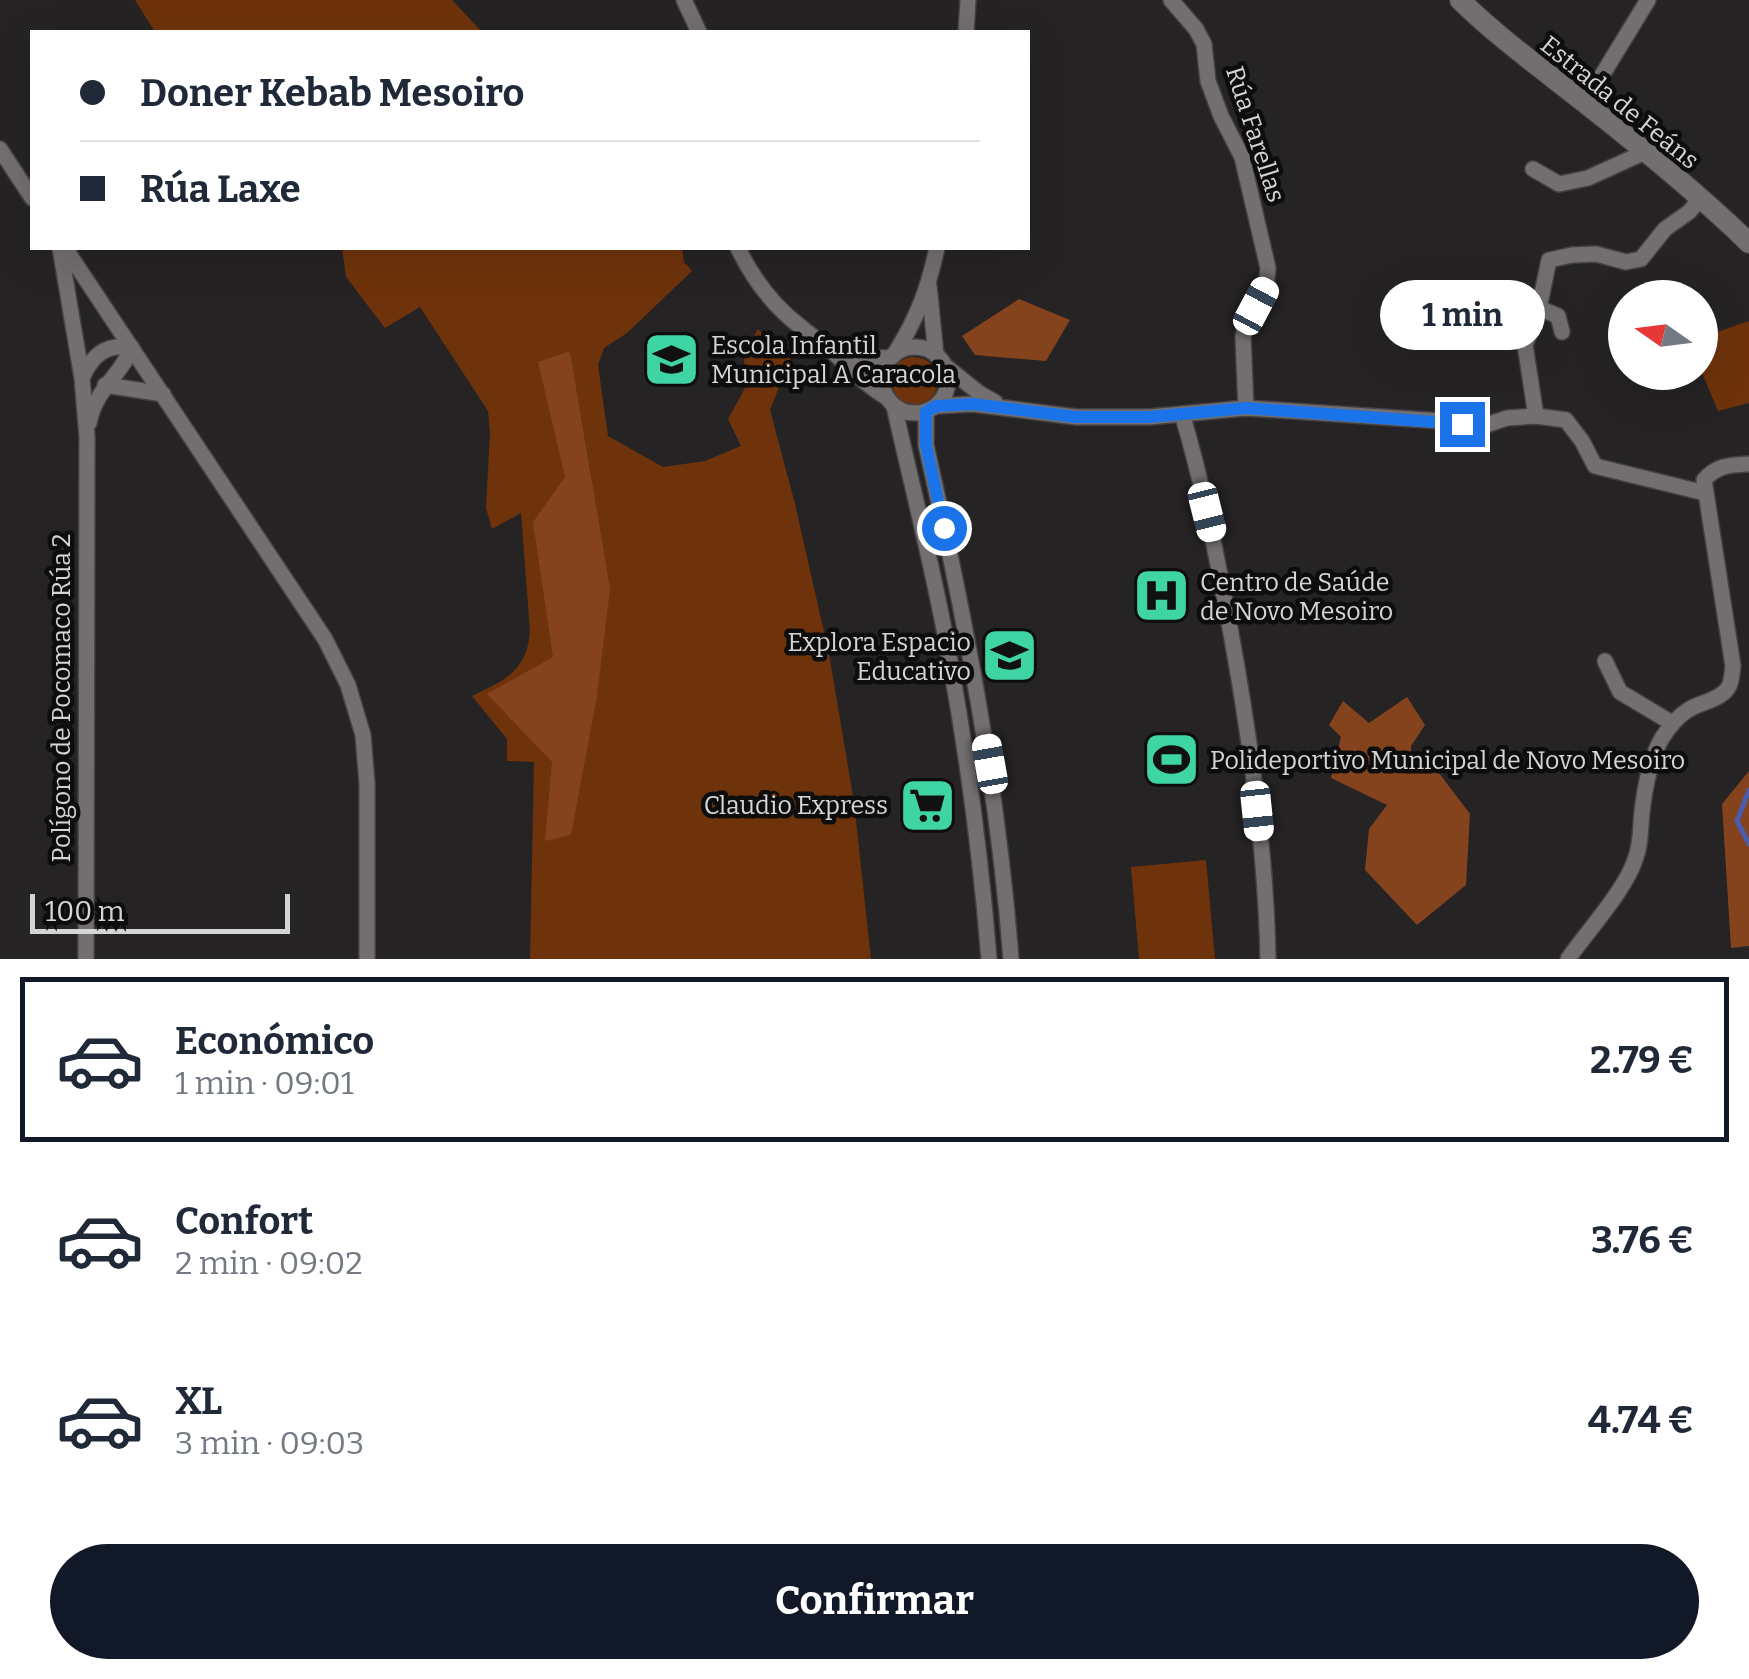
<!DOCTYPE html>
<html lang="es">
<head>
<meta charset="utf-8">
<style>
	body { margin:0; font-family:Bitter,serif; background:#f2f2f3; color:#1f2937; height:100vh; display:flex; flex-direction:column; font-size:38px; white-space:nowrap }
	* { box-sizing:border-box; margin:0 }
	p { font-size:32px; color:#747a83 }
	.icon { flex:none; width:55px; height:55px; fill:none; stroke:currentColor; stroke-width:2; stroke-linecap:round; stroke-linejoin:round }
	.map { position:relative; height:959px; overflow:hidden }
	.drawer { display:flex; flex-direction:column; background:#fff; flex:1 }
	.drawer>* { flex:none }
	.banner { position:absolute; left:30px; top:30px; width:1000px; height:220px; border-radius:0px; box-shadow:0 10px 40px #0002; display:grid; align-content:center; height:220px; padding:0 50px; background:#fff }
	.needle { width:65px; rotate:284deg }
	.tools { position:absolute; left:1608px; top:280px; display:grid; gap:20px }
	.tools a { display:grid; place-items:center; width:110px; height:110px; border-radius:50%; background:#fff; box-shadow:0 10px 40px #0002; font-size:50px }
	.scale { position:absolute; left:30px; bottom:25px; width:260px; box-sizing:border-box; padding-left:10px; border:5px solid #d6d5d6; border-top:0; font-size:28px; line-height:35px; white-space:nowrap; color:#d6d5d6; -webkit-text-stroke:8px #0e0d0e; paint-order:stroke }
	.end { position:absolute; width:45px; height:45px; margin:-22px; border:12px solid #1a73e8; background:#fff; box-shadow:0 0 0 5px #fff }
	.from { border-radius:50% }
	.bubble { position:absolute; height:70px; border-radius:35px; background:#fff; box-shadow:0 10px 40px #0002; font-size:32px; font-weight:700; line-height:70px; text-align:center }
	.car { position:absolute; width:30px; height:60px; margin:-30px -15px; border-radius:12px; box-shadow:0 0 8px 2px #0007; background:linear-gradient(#fff 24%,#345 0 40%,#fff 0 76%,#345 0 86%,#fff 0) }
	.banner b { display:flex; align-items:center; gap:35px; height:95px; font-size:38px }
	.banner b+b { border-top:2px solid #e0e1e3 }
	.banner i { width:25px; height:25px; background:#1f2937 }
	ul { padding:18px 0 0; list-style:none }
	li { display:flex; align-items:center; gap:30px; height:165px; margin:0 20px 15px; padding:0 30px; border:5px solid transparent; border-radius:0px }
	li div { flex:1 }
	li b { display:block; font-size:38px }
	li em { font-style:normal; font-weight:700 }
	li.on { border-color:#111827 }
	li>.icon { width:90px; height:90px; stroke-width:1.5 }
	.cta { display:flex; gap:20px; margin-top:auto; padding:20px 50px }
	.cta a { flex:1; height:115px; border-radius:60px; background:#111827; color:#fff; font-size:40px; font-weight:700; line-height:115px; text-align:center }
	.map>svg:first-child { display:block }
	.green { fill:#6f330b; fill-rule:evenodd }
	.forest { fill:#84431c }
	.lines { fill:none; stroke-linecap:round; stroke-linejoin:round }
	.stream { stroke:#485dad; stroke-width:5 }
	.minor-casing { stroke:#434142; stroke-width:18 }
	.tertiary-casing { stroke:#434142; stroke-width:22 }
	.minor { stroke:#736f71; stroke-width:15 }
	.tertiary { stroke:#736f71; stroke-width:20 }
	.route { stroke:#1a73e8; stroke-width:12 }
	.labels { text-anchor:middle; stroke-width:9; stroke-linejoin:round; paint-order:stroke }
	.street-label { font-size:25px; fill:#d6d5d6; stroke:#0e0d0e }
	.poi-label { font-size:25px; fill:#d6d5d6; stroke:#0e0d0e; text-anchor:start }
</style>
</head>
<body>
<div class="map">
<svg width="1749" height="959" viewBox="0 0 1749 959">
	<rect width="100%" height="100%" fill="#262325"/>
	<g class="green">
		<polygon points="135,0 452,0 482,32 155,32"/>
		<path d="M342 248H682L684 262 692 271 627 333 604 348 598 365 608 436 663 467 705 461 741 446 728 419 745 388 744 353 758 329 776 347 791 357 770 410 795 504 829 654 854 802 871 959H530L534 762 507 761V739L472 696C505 680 527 671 530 631L521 513 492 529 486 508 490 433 488 411 420 307 385 328 346 277ZM570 352 592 482 538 363Z"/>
		<polygon points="1749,321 1749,403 1718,411 1700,368 1700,338"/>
		<circle cx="914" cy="381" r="24"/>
		<polygon points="1206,860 1215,959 1139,959 1131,867"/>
	</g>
	<g class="forest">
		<polygon points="1019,299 1070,320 1046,361 975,355 962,336"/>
		<polygon points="570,351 610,589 597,696 571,835 545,841 552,762 487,694 553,657 533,522 565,477 538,362"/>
		<polygon points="1407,697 1425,725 1411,746 1411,768 1439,773 1470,814 1466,885 1417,925 1365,870 1369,829 1387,805 1331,778 1341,737 1329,725 1343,701 1369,723"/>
		<polygon points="1749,771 1749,946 1731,948 1722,804"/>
	</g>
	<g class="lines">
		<polyline class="stream" points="1749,790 1737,821 1749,844"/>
		<defs>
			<g id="minor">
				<polyline points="684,0 699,32"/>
				<polyline points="1171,0 1196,29 1204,44 1208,81 1221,116 1242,157 1268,268 1266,288 1246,324 1243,337 1246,408"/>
				<polyline points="966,32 968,0"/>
				<polyline points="1585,103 1648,0"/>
				<polyline points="0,149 32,198"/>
				<polyline points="1533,169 1559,184 1588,178 1645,152"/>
				<polyline points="60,248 82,378 87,437 86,959"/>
				<polyline points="65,248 325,639 348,685 363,735 367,783 367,959"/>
				<path d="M738 248C753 279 773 306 801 327 811 336 822 342 832 351 851 369 864 384 886 397"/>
				<polyline points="929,286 936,355"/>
				<polyline points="1539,308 1558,316 1562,332"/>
				<circle cx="915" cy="380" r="33"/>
				<polyline points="833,350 853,357 891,358"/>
				<path d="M894 355C917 319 928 289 937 248"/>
				<polyline points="943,364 979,393 995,402"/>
				<path d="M83 376C93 354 108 343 132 348 119 378 96 388 89 423"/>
				<polyline points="105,385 163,394"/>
				<path d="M894 406C913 491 935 575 950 661 968 760 981 859 989 959"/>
				<polyline points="936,406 973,404 1076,417 1149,417 1246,408 1442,421 1483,426 1507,418 1536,416 1566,420 1582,441 1595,466 1705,493"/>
				<path d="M926 411V445L930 463C967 627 998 791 1011 959"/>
				<path d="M1182 414C1204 487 1218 563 1232 639 1251 744 1266 852 1268 959"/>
				<polyline points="1536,416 1525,345 1539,308 1549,260 1572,255 1596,254 1626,262 1641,259 1665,229 1689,212 1700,199"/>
				<polyline points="1605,661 1620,692 1672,723"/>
				<path d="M1568 959C1588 930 1626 890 1636 857 1642 840 1640 822 1643 804 1646 782 1651 757 1662 738 1669 727 1677 717 1688 710 1700 702 1719 701 1728 688 1732 682 1732 673 1733 666L1704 480C1717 465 1730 465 1749 464"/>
			</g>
			<path id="tertiary" d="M1460 0C1499 38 1542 69 1585 103 1641 147 1698 193 1749 243"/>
		</defs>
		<use href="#minor" class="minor-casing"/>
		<use href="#tertiary" class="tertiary-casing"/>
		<use href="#minor" class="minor"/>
		<use href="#tertiary" class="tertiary"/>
	</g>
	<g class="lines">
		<polyline class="route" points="944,528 926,445 926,412 936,406 973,404 1076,417 1149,417 1246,408 1462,424"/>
	</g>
	<defs>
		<symbol id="school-square" viewBox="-11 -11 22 22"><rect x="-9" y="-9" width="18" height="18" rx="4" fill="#3ed4a3" stroke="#0e0d0e"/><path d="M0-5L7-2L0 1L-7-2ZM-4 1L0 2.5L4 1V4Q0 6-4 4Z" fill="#111"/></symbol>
		<symbol id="hospital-square" viewBox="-11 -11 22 22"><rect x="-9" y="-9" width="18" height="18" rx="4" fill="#3ed4a3" stroke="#0e0d0e"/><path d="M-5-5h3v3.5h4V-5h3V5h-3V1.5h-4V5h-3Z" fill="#111"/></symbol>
		<symbol id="stadium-square" viewBox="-11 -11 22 22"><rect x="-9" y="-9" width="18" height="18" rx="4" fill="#3ed4a3" stroke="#0e0d0e"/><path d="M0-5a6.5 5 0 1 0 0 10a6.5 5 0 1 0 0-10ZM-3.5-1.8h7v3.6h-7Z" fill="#111"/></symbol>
		<symbol id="supermarket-square" viewBox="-11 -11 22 22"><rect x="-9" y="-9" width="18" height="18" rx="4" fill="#3ed4a3" stroke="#0e0d0e"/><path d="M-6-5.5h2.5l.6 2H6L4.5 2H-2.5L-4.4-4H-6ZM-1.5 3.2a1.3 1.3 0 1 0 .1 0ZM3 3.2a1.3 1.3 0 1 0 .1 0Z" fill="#111"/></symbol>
	</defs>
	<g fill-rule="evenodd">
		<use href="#school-square" x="640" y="328" width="63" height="63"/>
		<use href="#hospital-square" x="1130" y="564" width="63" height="63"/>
		<use href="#school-square" x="978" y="624" width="63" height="63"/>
		<use href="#stadium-square" x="1140" y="728" width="63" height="63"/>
		<use href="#supermarket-square" x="896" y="774" width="63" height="63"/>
	</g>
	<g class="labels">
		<g class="street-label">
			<text transform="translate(1620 102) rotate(39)" y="9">Estrada de Feáns</text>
			<text transform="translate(1256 134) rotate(72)" y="9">Rúa Farellas</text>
			<text transform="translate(61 698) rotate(-90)" y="9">Polígono de Pocomaco Rúa 2</text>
		</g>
		<g class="poi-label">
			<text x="711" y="354">Escola Infantil<tspan x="711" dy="29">Municipal A Caracola</tspan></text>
			<text x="1200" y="591">Centro de Saúde<tspan x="1200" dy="29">de Novo Mesoiro</tspan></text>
			<text x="971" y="651" text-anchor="end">Explora Espacio<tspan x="971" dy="29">Educativo</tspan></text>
			<text x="1210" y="769">Polideportivo Municipal de Novo Mesoiro</text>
			<text x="888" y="814" text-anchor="end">Claudio Express</text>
		</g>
	</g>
</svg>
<div class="tools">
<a><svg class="needle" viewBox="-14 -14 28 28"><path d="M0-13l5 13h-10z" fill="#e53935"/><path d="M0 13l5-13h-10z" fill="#747a83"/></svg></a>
</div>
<div class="scale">100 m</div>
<i class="end from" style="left:944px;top:528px"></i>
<i class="end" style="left:1462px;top:424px"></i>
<div class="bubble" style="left:1380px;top:280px;width:165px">1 min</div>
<i class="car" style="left:1256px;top:306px;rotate:28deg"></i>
<i class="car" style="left:1207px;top:512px;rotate:166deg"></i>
<i class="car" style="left:990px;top:764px;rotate:350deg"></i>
<i class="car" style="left:1257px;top:811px;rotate:174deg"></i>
<div class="banner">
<b><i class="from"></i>Doner Kebab Mesoiro</b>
<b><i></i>Rúa Laxe</b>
</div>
</div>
<section class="drawer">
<ul>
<li class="on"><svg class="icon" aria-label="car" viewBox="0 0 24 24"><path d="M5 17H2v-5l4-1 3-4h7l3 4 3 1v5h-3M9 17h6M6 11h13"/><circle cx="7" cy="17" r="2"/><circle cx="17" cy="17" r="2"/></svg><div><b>Económico</b><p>1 min · 09:01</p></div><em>2.79 €</em></li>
<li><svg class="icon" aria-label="car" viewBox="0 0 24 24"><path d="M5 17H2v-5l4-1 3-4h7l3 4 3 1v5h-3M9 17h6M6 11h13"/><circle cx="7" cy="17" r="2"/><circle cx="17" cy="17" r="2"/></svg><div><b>Confort</b><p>2 min · 09:02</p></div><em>3.76 €</em></li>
<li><svg class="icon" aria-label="car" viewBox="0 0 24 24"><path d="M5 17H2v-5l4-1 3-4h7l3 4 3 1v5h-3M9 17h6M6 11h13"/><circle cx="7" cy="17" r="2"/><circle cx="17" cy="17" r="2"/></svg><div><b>XL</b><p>3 min · 09:03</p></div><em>4.74 €</em></li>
</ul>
<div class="cta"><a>Confirmar</a></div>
</section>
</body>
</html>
